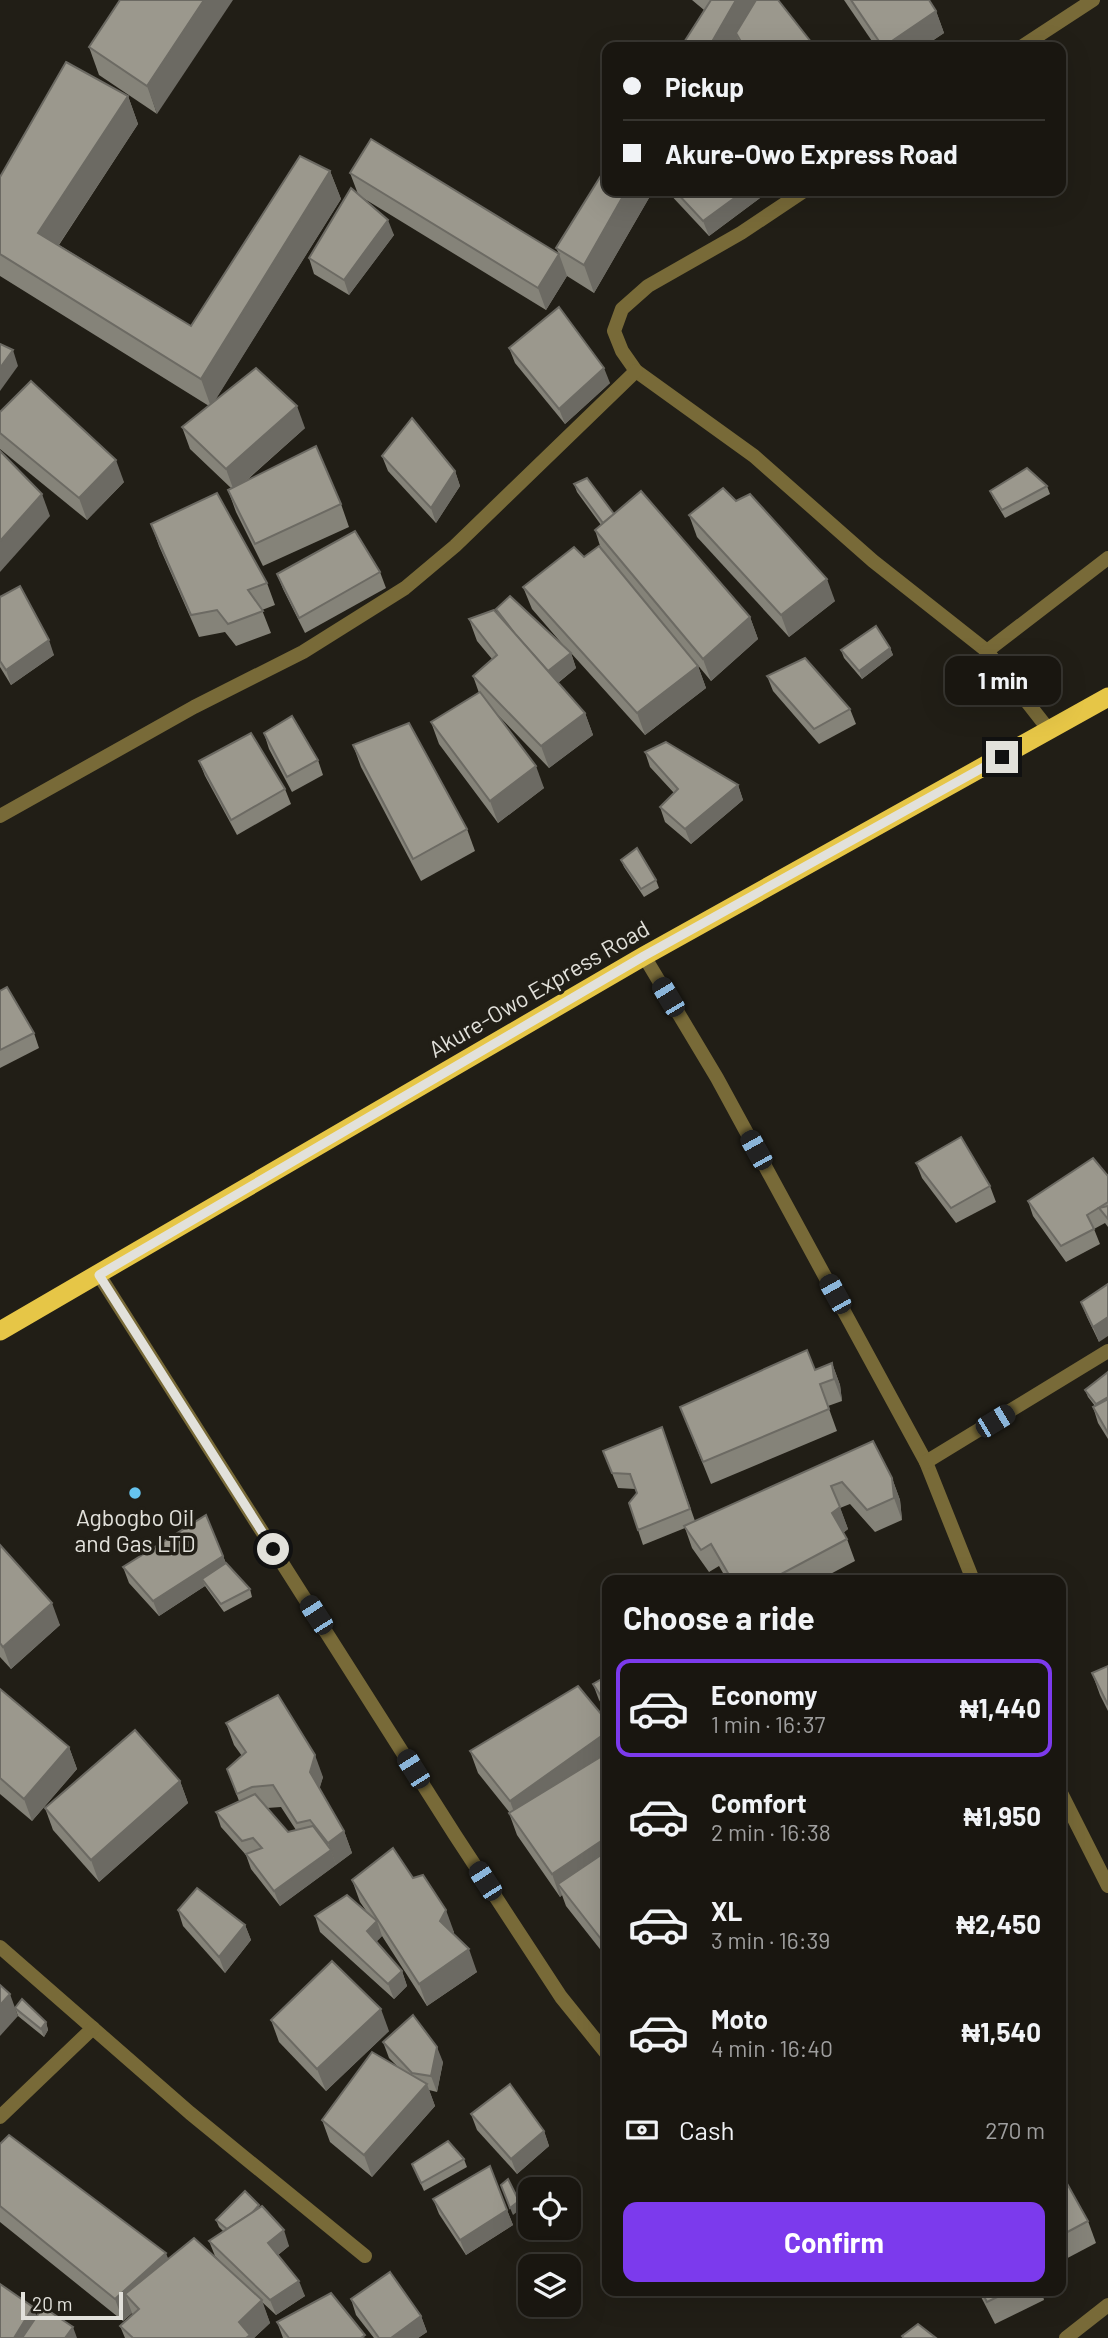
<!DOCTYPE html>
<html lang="en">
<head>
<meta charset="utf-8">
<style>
	body { margin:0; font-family:Barlow,sans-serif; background:#26231e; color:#f1f3f6; height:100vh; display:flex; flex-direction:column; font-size:26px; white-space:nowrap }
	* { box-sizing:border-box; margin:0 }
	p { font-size:23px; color:#9f9f9f }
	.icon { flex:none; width:38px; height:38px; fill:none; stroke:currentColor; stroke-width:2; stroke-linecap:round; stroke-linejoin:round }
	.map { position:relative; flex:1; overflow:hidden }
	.details { position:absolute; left:602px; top:1575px; width:464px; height:721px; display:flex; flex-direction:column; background:#191610; border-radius:14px; box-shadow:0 7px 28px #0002,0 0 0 2px #373530 }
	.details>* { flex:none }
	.banner { position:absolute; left:602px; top:42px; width:464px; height:154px; border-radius:14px; box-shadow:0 7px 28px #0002,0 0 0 2px #373530; display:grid; align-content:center; height:154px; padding:0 21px; background:#191610 }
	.buttons { position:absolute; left:518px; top:2177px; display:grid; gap:14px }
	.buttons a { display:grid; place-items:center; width:63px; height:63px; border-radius:14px; background:#191610; box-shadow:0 7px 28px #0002,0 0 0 2px #373530; font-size:35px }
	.scale { position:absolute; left:21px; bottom:18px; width:102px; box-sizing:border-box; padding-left:7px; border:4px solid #e2e1db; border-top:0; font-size:19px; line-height:24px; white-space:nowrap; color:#e2e1db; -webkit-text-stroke:5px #211e16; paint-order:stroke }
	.end { position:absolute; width:32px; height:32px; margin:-16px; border:9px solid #e2e1db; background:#111; box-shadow:0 0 0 4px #111 }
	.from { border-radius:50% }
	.bubble { position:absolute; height:49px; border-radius:14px; background:#191610; box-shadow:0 7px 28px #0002,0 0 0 2px #373530; font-size:23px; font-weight:700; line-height:49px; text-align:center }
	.car { position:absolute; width:21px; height:42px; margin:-21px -10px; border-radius:9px; box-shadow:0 0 5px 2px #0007; background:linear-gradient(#222 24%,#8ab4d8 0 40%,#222 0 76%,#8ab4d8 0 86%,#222 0) }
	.banner b { display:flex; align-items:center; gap:24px; height:66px; font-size:26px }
	.banner b+b { border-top:2px solid #373530 }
	.banner i { width:18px; height:18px; background:#f1f3f6 }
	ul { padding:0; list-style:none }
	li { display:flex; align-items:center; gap:21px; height:98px; margin:0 14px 10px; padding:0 7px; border:4px solid transparent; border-radius:14px }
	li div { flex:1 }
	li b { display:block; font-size:26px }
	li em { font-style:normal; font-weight:700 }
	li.active { border-color:#7c3aed }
	li>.icon { width:63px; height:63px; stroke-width:1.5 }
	h2 { padding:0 21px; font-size:32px; line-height:84px }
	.pay { display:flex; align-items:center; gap:18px; height:77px; padding:0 21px; font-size:26px }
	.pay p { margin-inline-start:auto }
	.action { display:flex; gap:14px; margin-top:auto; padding:14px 21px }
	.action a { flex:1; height:80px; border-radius:14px; background:#7c3aed; color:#fff; font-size:28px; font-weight:700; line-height:80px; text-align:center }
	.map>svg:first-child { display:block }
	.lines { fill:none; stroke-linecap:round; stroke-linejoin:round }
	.minor { stroke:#786a38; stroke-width:14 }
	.trunk { stroke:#e6c647; stroke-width:19 }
	.wall { fill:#858379; fill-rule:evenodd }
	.shaded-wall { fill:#6c6a63 }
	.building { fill:#9b988d; stroke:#6c6a63; stroke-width:2 }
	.route { stroke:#e2e1db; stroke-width:9 }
	.poi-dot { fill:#66c4ef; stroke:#211e16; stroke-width:2.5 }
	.labels { text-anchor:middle; stroke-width:7; stroke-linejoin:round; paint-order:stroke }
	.street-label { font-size:23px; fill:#e2e1db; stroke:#211e16 }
	.poi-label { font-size:23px; fill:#e2e1db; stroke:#211e16 }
</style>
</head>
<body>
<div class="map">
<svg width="1108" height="2338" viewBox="0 0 1108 2338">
	<rect width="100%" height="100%" fill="#211e16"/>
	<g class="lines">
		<g class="minor">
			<polyline points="1021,47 1093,0"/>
			<polyline points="804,191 741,233 648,286 622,309 614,331 622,351 636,371 754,456 873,561 987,651 1049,730"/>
			<polyline points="987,651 1108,558"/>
			<polyline points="0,816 194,707 303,652 405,588 455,546 636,371"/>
			<polyline points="644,956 717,1078 926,1462 973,1580"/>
			<polyline points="99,1275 455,1835 561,1997 607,2054"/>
			<polyline points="926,1462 1108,1351"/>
			<polyline points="1060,1791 1108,1886"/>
			<polyline points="0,1947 190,2113 365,2256"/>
			<polyline points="0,2117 93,2028"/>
			<polyline points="1066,2338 1108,2305"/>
		</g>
		<polyline class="trunk" points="0,1331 644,956 1108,697"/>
	</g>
	<g class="wall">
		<polygon points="120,0 157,114 99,75 89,47"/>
		<polygon points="692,0 778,0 815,47 741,47 739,42 735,47 681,47 704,10"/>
		<polygon points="844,0 929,0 936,11 944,33 923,47 876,47"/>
		<polygon points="128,96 138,124 59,245 191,326 330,171 341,199 215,400 305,428 246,481 341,504 349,527 263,566 236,512 228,490 231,488 190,449 182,427 209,406 0,276 0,177"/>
		<polygon points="350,173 559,254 556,248 607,191 653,191 594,293 567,276 546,310 363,198 394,235 349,295 314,274 309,258 358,194"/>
		<polygon points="667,191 758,191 760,198 709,236"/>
		<polygon points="509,348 610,383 565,424 515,363"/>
		<polygon points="0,412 124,482 87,520 0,449"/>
		<polygon points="382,456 455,471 460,486 436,523 388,471"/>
		<polygon points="574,484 750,617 758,639 711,681 696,663 698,666 706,688 645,735 571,653 576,668 558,683 585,713 593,735 549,768 495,712 544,788 498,823 439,744 431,722 479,693 473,676 492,659 477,641 469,619 498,614 496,609 570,653 532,609 523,587 601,549 595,530 601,525 577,492"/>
		<polygon points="1047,486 1050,494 1005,518 993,498 990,491"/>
		<polygon points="689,515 835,601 789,637 697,537"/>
		<polygon points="151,524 267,583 275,605 262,610 271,633 236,646 225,632 199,637 159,546"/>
		<polygon points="380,572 386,588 305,633 283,589 277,574"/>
		<polygon points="0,597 54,655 11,685 0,667"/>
		<polygon points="890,648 893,655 862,679 844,658 841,650"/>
		<polygon points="767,676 850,709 856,724 819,744 773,691"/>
		<polygon points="264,733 318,760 323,775 292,792 269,749"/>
		<polygon points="353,745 467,829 475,851 421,881 361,767"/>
		<polygon points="645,752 738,785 743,800 691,844 665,822 660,807 674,793 650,767"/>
		<polygon points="199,761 285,789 291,804 237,835 205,776"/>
		<polygon points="621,860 656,880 659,888 644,897 624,867"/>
		<polygon points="0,991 34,1033 39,1048 0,1068"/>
		<polygon points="916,1163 990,1186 996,1202 956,1223 922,1178"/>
		<polygon points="1108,1176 1108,1227 1105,1223 1094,1229 1100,1244 1066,1262 1033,1216 1028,1201"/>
		<polygon points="1108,1284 1099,1342 1087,1317 1081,1302"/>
		<polygon points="832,1363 840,1385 842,1401 828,1406 837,1431 711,1484 680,1407 815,1370"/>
		<polygon points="1108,1372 1108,1439 1098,1423 1093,1407 1095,1406 1088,1397 1085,1390"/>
		<polygon points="662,1427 695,1521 873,1441 892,1478 900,1500 902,1520 875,1532 850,1504 840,1508 848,1529 843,1533 847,1539 855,1561 819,1580 727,1580 719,1566 709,1572 692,1548 685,1528 643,1545 629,1503 637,1493 635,1489 618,1488 603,1451"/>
		<polygon points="0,1545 60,1625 11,1669 0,1657"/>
		<polygon points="223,1556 226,1563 250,1589 252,1597 224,1612 205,1586 159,1616 129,1583 123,1567"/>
		<polygon points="1108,1666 1108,1711 1100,1695 1092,1673"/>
		<polygon points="607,1676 607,1712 599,1700 593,1684"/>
		<polygon points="0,1689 69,1747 77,1769 32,1821 0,1794"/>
		<polygon points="607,1721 607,1958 566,1906 562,1895 560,1897 517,1835 509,1813 510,1813 478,1773 470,1751"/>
		<path d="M226 1723 323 1777 319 1789 344 1831 352 1853 280 1906 251 1869 246 1855 221 1827 216 1812 239 1801 227 1769 242 1756 234 1745ZM281 1807 296 1830 288 1832 267 1808Z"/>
		<polygon points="180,1781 188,1803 99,1882 53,1830 45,1808"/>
		<polygon points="413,1878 454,1932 453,1934 477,1972 427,2006 382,1936 376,1942 402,1971 407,1986 394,1999 320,1932 315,1916 367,1912 360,1902 352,1880"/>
		<polygon points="178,1910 245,1925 251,1940 225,1973 183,1926"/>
		<polygon points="15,2008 46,2022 48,2030 44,2037 18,2016"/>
		<polygon points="271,2020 389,2031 326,2091 279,2042"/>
		<polygon points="383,2042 443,2062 437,2092 429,2090 435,2106 372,2177 330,2142 322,2120 397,2066 389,2058"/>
		<polygon points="471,2114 544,2131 549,2146 517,2174 477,2130"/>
		<polygon points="0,2144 168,2258 240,2281 215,2256 209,2241 223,2231 219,2227 216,2220 260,2207 289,2246 278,2255 305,2296 276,2315 262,2302 270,2323 254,2338 125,2338 120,2326 133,2315 132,2313 123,2321 0,2222"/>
		<polygon points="464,2159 467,2167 424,2191 412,2164"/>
		<polygon points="1060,2171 1088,2221 1096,2243 1060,2262"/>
		<polygon points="433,2199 507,2210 513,2225 466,2255 439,2214"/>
		<polygon points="978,2291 1042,2291 1044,2300 995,2324"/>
		<polygon points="351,2299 421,2316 427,2332 418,2338 374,2338 356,2315"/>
		<polygon points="277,2322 366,2338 283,2338"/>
	</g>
	<g class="shaded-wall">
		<polygon points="204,0 233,0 157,114 147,86"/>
		<polygon points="736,0 762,0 736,33 739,42 735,47 709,47"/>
		<polygon points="936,11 944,33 923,47 883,47"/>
		<polygon points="128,96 138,124 48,261 38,233"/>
		<polygon points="330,171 341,199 211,407 201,379"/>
		<polygon points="626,191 653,191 594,293 584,265"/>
		<polygon points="744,191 758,191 760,198 709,236 703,221"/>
		<polygon points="388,220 394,235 349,295 344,280"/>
		<polygon points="559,254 567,276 546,310 538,288"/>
		<polygon points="13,350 18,366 0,391 0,368"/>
		<polygon points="604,368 610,383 565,424 559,409"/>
		<polygon points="297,406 305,428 234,491 226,469"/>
		<polygon points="116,460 124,482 87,520 79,498"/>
		<polygon points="455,471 460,486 436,523 431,508"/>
		<polygon points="42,494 50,516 0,572 0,541"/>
		<polygon points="827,579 835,601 789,637 781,615"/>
		<polygon points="750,617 758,639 711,681 703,659"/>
		<polygon points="49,640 54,655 11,685 6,670"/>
		<polygon points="890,648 893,655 862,679 859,671"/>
		<polygon points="571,653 576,668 551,688 546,673"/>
		<polygon points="698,666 706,688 645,735 637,713"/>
		<polygon points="585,713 593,735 549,768 541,746"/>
		<polygon points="536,766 544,788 498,823 490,801"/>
		<polygon points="738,785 743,800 691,844 685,829"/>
		<polygon points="1108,1317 1108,1336 1099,1342 1093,1327"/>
		<polygon points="832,1363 840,1385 842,1401 834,1379"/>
		<polygon points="892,1478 900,1500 902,1520 894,1498"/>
		<polygon points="840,1507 848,1529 840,1535 832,1513"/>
		<polygon points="223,1556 229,1571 202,1579 205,1586 159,1616 153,1601"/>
		<polygon points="52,1603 60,1625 11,1669 3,1647"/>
		<polygon points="607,1732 607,1760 518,1823 510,1801"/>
		<polygon points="69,1747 77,1769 32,1821 24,1799"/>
		<polygon points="315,1755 323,1777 318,1794 310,1772"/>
		<polygon points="180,1781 188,1803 99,1882 91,1860"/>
		<polygon points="344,1831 352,1853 336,1865 328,1843"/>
		<polygon points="607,1837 607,1864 558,1884 562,1895 560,1897 552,1874"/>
		<polygon points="331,1850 336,1865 280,1906 274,1891"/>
		<polygon points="446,1910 454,1932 449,1943 440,1921"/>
		<polygon points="377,1921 382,1936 372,1946 367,1931"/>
		<polygon points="245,1925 251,1940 225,1973 219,1957"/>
		<polygon points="607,1935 607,1955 601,1939"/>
		<polygon points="469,1949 477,1972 427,2006 419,1984"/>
		<polygon points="402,1971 407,1986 394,1999 388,1984"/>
		<polygon points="10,1994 18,2016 0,2036 0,2005"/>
		<polygon points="381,2009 389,2031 326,2091 317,2069"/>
		<polygon points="46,2022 48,2030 44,2037 41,2029"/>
		<polygon points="437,2047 443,2062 437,2092 431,2076"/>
		<polygon points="427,2084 435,2106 372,2177 364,2155"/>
		<polygon points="544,2131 549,2146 517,2174 511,2159"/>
		<polygon points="519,2201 522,2208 513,2215 510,2208"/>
		<polygon points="507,2210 513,2225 466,2255 460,2240"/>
		<polygon points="284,2230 289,2246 273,2259 268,2243"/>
		<polygon points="166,2253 174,2275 125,2294 132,2313 123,2321 115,2299"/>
		<polygon points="299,2281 305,2296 276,2315 270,2300"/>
		<polygon points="262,2300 270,2323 254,2338 245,2338 239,2322"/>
		<polygon points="33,2307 39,2322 29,2338 14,2338"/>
		<polygon points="421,2316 427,2332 418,2338 391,2338"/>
		<polygon points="73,2327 77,2338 65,2338"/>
	</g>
	<g class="building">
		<polygon points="120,0 204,0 147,86 89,47"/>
		<polygon points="711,0 736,0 709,47 681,47"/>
		<polygon points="756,0 778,0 815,47 744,47 736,33"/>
		<polygon points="851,0 929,0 936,11 883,47"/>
		<polygon points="66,62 128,96 38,233 191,326 300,156 330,171 201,379 0,254 0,177"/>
		<polygon points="371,139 559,254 538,288 350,173"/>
		<polygon points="607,166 607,191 626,191 584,265 556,248"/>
		<polygon points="351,188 388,220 344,280 309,258"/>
		<polygon points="675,191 744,191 703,221"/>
		<polygon points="559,307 604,368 559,409 509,348"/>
		<polygon points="0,344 13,350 0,368"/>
		<polygon points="256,368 297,406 226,469 182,427"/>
		<polygon points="31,381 116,460 79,498 0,433 0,412"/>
		<polygon points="412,418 455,471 431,508 382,456"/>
		<polygon points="316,446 341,504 255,544 228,490"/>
		<polygon points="0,451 42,494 0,541"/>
		<polygon points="1027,468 1047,486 1002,510 990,491"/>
		<polygon points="587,478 614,514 603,523 574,484"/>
		<polygon points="723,488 736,501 750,494 827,579 781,615 689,515"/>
		<polygon points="641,491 750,617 703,659 595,530"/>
		<polygon points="217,493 267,583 248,590 263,611 228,624 217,610 191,615 151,524"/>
		<polygon points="355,531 380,572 299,618 277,574"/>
		<polygon points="599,546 698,666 637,713 523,587 574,547 584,557"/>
		<polygon points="20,586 49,640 6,670 0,661 0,597"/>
		<polygon points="510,596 571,653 548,671 516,635 496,609"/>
		<polygon points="494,610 585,713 541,746 473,676 497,655 469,619"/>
		<polygon points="876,626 890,648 859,671 841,650"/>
		<polygon points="805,658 850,709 814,729 767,676"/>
		<polygon points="480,692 536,766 490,801 431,722"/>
		<polygon points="292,716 318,760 287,777 264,733"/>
		<polygon points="409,723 467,829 413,859 353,745"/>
		<polygon points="251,733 285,789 231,820 199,761"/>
		<polygon points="666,742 738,785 685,829 660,807 678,789 645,752"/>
		<polygon points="637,848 656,880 641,889 621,860"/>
		<polygon points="7,987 34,1033 0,1050 0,991"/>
		<polygon points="961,1137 990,1186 951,1208 916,1163"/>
		<polygon points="1093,1158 1108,1176 1108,1202 1087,1215 1094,1229 1061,1246 1028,1201"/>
		<polygon points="1108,1206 1108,1219 1099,1208"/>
		<polygon points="1108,1284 1108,1317 1093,1327 1081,1302"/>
		<polygon points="807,1350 815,1370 832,1363 834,1379 820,1384 829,1409 703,1462 680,1407"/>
		<polygon points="1108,1372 1108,1397 1096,1404 1085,1390"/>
		<polygon points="1108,1399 1108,1433 1093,1407"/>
		<polygon points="662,1427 690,1509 638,1530 629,1503 637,1493 630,1474 612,1473 603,1451"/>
		<polygon points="873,1441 892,1478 894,1498 867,1510 842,1482 831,1486 840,1507 832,1513 847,1539 770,1580 732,1580 711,1544 701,1550 684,1526"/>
		<polygon points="206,1515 223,1556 153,1601 123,1567"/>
		<polygon points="0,1545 52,1603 3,1647 0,1643"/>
		<polygon points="226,1563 250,1589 221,1604 202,1579"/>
		<polygon points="1108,1666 1108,1705 1092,1673"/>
		<polygon points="607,1676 607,1705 593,1684"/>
		<polygon points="578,1686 607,1721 607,1732 510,1801 470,1751"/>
		<polygon points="0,1689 69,1747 24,1799 0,1778"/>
		<polygon points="278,1695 315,1755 310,1772 344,1831 328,1843 310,1820 297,1823 273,1785 252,1787 237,1794 227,1769 246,1752 226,1723"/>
		<polygon points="135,1730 180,1781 91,1860 45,1808"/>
		<polygon points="607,1753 607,1837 552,1874 509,1813"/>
		<polygon points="255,1794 288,1832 313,1826 331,1850 274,1891 246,1854 262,1848 253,1838 242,1841 216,1812"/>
		<polygon points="393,1848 413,1878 423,1875 446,1910 440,1921 469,1949 419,1984 352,1880"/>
		<polygon points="607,1851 607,1935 601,1939 558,1884"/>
		<polygon points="197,1888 245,1925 219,1957 178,1910"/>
		<polygon points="347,1895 377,1921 367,1931 402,1971 388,1984 315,1916"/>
		<polygon points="332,1961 381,2009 317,2069 271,2020"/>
		<polygon points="0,1985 10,1994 0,2005"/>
		<polygon points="22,1999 46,2022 41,2029 15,2008"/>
		<polygon points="413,2015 437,2047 431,2076 412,2073 383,2042"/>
		<polygon points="372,2052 427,2084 364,2155 322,2120"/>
		<polygon points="510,2084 544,2131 511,2159 471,2114"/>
		<polygon points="9,2135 166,2253 115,2299 0,2206 0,2144"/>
		<polygon points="448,2141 464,2159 421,2183 412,2164"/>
		<polygon points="490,2166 507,2210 460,2240 433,2199"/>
		<polygon points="1060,2171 1088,2221 1060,2236"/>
		<polygon points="508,2179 519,2201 510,2208 501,2185"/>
		<polygon points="245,2191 259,2205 252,2213 227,2229 216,2220"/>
		<polygon points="262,2206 284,2230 268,2243 299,2281 270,2300 209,2241"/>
		<polygon points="194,2238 262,2300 239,2322 250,2335 246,2338 133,2338 120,2326 139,2309 125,2294"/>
		<polygon points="390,2272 421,2316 391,2338 379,2338 351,2299"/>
		<polygon points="0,2284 33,2307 14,2338 0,2338"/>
		<polygon points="981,2291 1010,2291 987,2302"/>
		<polygon points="331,2293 365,2335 361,2338 289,2338 277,2322"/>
		<polygon points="43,2307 73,2327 65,2338 22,2338"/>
		<polygon points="918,2324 936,2338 904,2338 902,2336"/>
	</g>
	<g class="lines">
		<polyline class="route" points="273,1549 99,1275 644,956 1002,757"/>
	</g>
	<circle class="poi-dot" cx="135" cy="1493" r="7"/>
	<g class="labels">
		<g class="street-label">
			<text transform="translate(539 989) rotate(-30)" y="8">Akure-Owo Express Road</text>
		</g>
		<g class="poi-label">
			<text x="135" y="1526">Agbogbo Oil<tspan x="135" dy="26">and Gas LTD</tspan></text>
		</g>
	</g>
</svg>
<div class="buttons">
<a><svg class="icon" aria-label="locate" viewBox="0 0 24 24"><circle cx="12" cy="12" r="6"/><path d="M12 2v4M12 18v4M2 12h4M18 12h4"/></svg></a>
<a><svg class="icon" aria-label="layers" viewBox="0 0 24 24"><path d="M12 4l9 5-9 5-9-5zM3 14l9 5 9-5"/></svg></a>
</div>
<div class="scale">20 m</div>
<i class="end from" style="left:273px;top:1549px"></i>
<i class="end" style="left:1002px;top:757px"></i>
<div class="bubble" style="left:945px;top:656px;width:116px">1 min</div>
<i class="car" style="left:668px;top:997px;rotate:329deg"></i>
<i class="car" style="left:756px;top:1150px;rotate:331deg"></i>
<i class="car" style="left:835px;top:1294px;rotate:331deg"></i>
<i class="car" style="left:995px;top:1421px;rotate:59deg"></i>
<i class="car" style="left:316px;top:1615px;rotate:327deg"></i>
<i class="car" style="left:413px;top:1769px;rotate:328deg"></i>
<i class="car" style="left:485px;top:1881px;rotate:327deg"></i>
<div class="banner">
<b><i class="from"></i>Pickup</b>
<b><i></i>Akure-Owo Express Road</b>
</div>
<section class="details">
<h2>Choose a ride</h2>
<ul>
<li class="active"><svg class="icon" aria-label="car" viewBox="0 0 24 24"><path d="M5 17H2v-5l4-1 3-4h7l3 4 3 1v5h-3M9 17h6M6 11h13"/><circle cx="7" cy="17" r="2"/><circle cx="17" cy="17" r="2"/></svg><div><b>Economy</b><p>1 min · 16:37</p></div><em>₦1,440</em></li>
<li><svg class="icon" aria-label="car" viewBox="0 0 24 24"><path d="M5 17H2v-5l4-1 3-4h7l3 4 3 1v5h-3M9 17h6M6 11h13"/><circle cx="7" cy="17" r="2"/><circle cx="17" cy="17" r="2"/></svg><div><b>Comfort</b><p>2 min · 16:38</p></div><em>₦1,950</em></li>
<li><svg class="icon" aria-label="car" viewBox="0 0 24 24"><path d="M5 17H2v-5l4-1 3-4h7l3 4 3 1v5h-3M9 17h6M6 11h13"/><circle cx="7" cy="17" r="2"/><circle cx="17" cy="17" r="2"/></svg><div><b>XL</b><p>3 min · 16:39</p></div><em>₦2,450</em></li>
<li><svg class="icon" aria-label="car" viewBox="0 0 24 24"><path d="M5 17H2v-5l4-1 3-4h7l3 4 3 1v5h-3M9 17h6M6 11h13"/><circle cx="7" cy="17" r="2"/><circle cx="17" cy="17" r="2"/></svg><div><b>Moto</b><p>4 min · 16:40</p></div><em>₦1,540</em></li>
</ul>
<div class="pay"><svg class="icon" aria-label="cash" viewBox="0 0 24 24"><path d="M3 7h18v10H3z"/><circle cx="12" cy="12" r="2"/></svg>Cash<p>270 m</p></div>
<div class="action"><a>Confirm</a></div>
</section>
</div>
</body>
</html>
